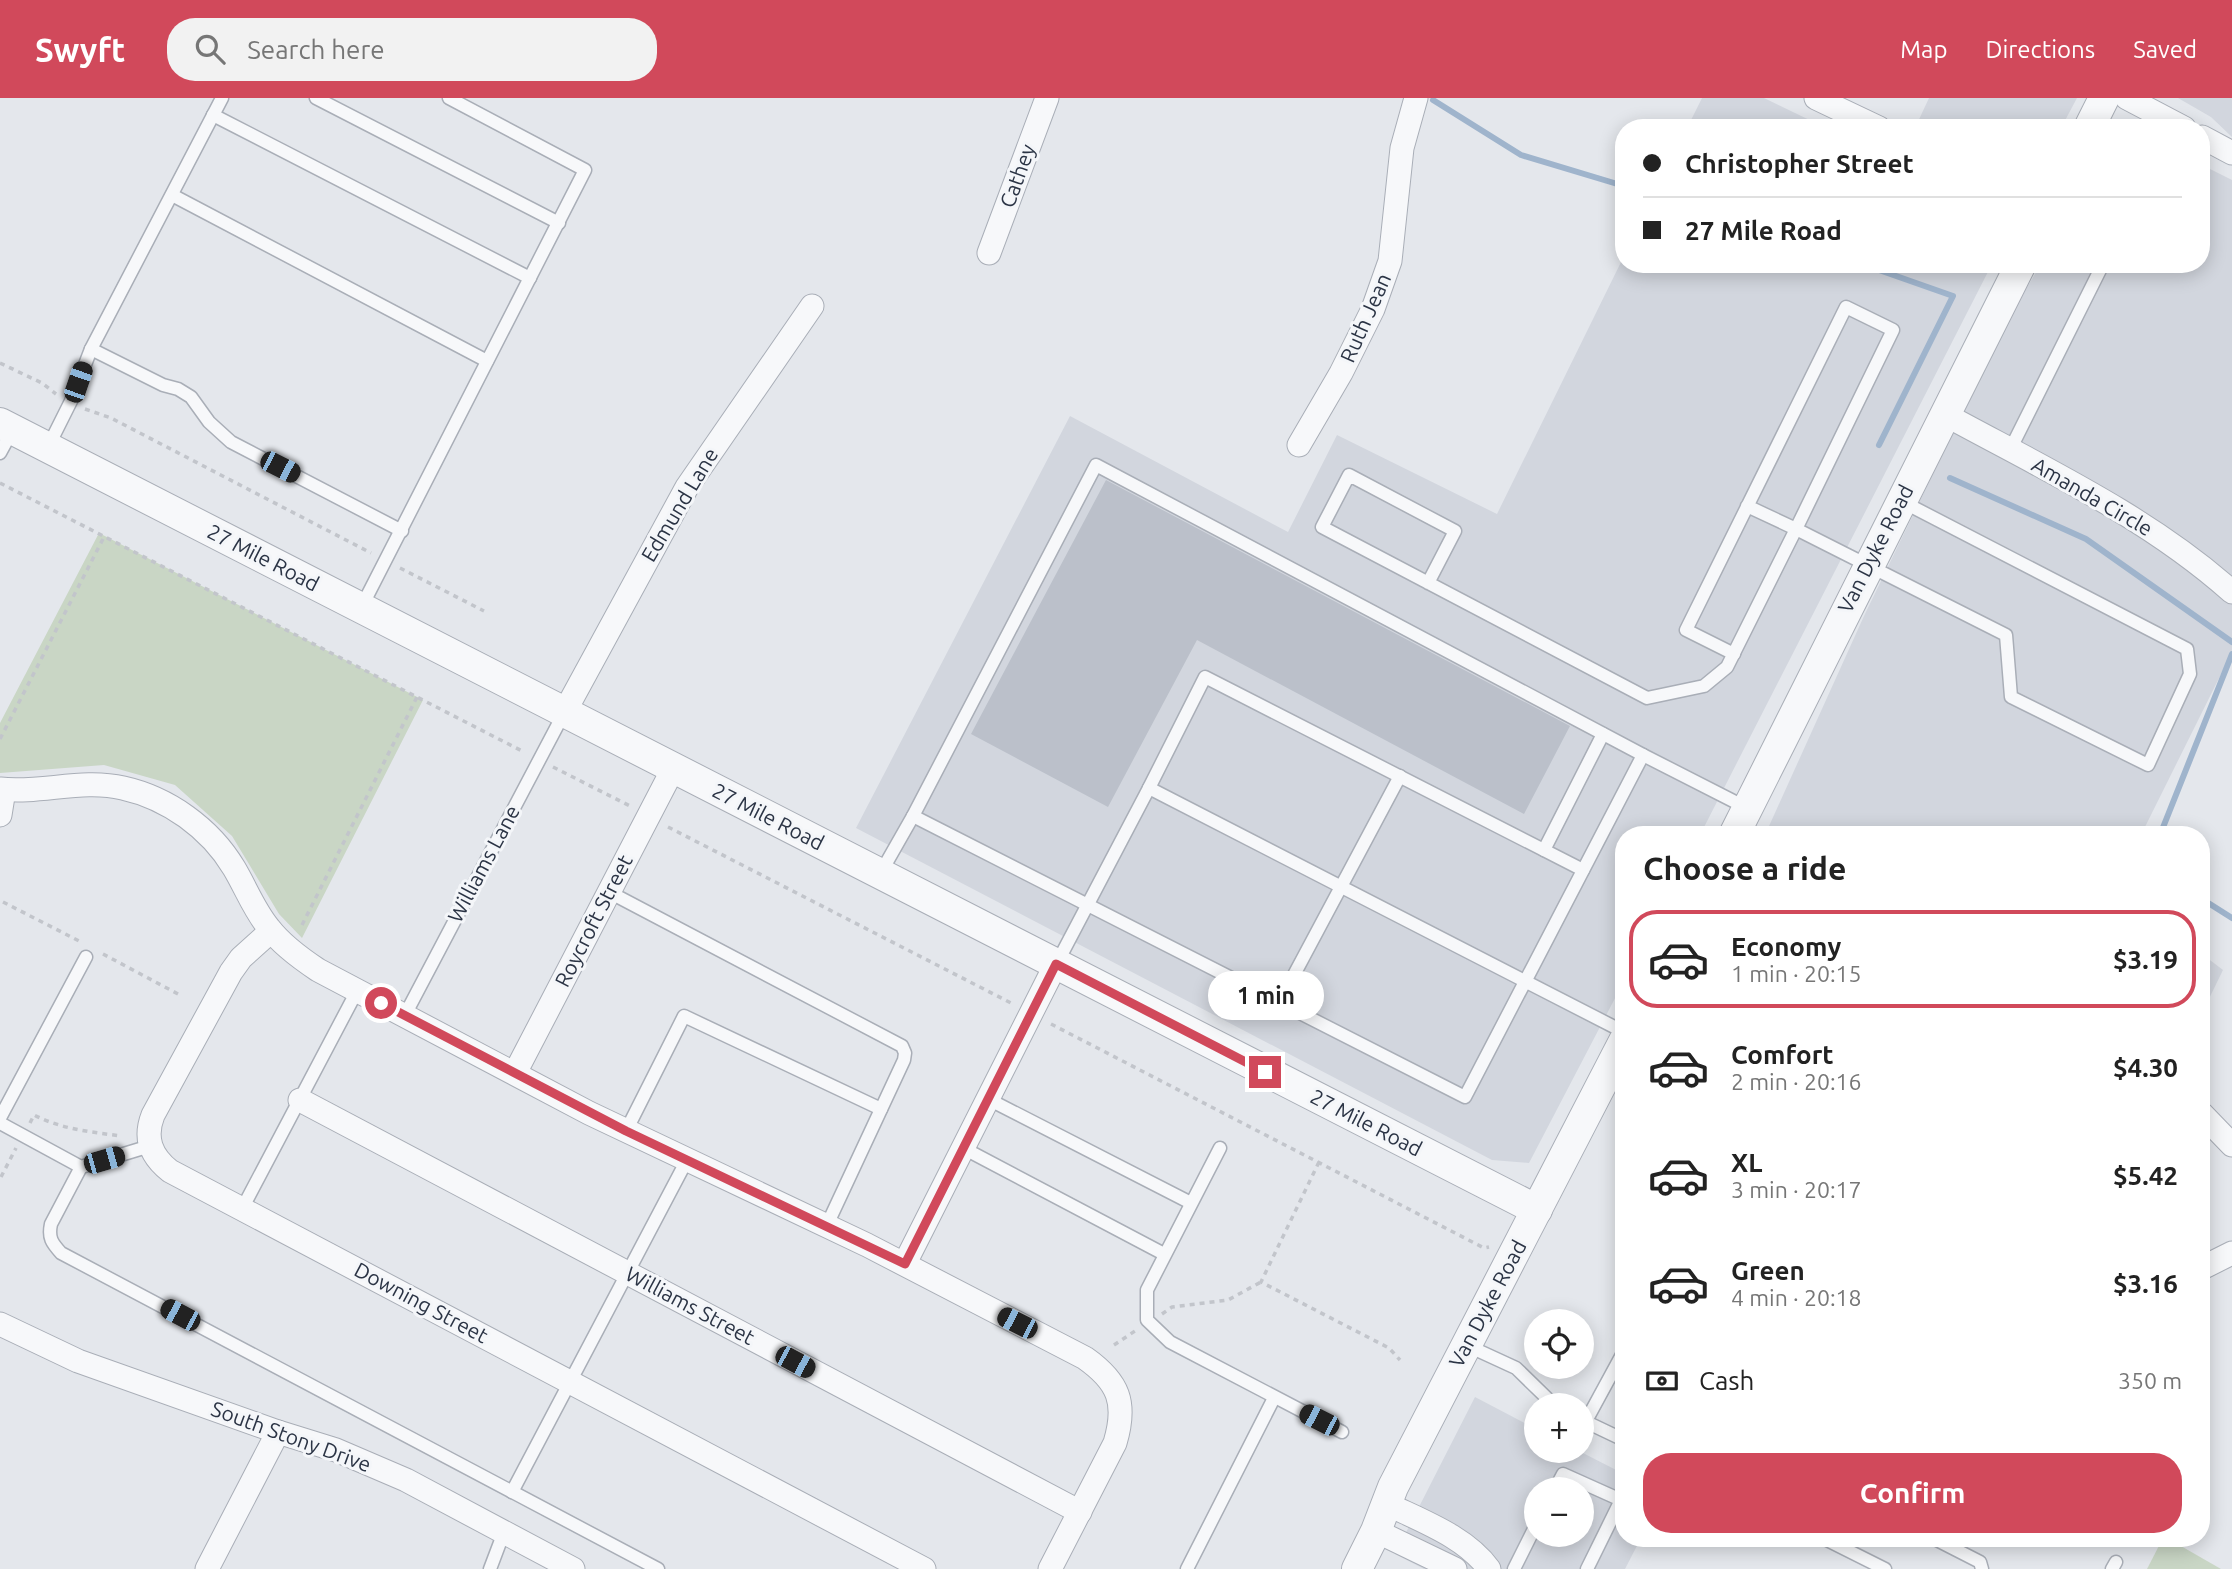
<!DOCTYPE html>
<html lang="en">
<head>
<meta charset="utf-8">
<style>
	body { margin:0; font-family:Ubuntu,sans-serif; background:#f2f2f2; color:#222; height:100vh; display:flex; flex-direction:column; font-size:26px; white-space:nowrap }
	* { box-sizing:border-box; margin:0 }
	p { font-size:23px; color:#767676 }
	.icon { flex:none; width:38px; height:38px; fill:none; stroke:currentColor; stroke-width:2; stroke-linecap:round; stroke-linejoin:round }
	.map { position:relative; flex:1; overflow:hidden }
	.drawer { position:absolute; left:1615px; top:728px; width:595px; height:721px; display:flex; flex-direction:column; background:#fff; border-radius:28px; box-shadow:0 4px 18px #0003 }
	.drawer>* { flex:none }
	.banner { position:absolute; left:1615px; top:21px; width:595px; height:154px; border-radius:28px; box-shadow:0 4px 18px #0003; display:grid; align-content:center; height:154px; padding:0 28px; background:#fff }
	.fabs { position:absolute; left:1524px; top:1211px; display:grid; gap:14px }
	.fabs a { display:grid; place-items:center; width:70px; height:70px; border-radius:50%; background:#fff; box-shadow:0 4px 18px #0003; font-size:35px }
	.end { position:absolute; width:32px; height:32px; margin:-16px; border:9px solid #d1495b; background:#fff; box-shadow:0 0 0 4px #fff }
	.from { border-radius:50% }
	.bubble { position:absolute; height:49px; border-radius:24px; background:#fff; box-shadow:0 4px 18px #0003; font-size:23px; font-weight:600; line-height:49px; text-align:center }
	.car { position:absolute; width:21px; height:42px; margin:-21px -10px; border-radius:9px; box-shadow:0 0 5px 2px #0007; background:linear-gradient(#222 24%,#8ab4d8 0 40%,#222 0 76%,#8ab4d8 0 86%,#222 0) }
	.banner b { display:flex; align-items:center; gap:24px; height:66px; font-size:26px }
	.banner b+b { border-top:2px solid #e0e0e0 }
	.banner i { width:18px; height:18px; background:#222 }
	ul { padding:0; list-style:none }
	li { display:flex; align-items:center; gap:21px; height:98px; margin:0 14px 10px; padding:0 14px; border:4px solid transparent; border-radius:28px }
	li div { flex:1 }
	li b { display:block; font-size:26px }
	li em { font-style:normal; font-weight:600 }
	li.selected { border-color:#d1495b }
	li>.icon { width:63px; height:63px; stroke-width:1.5 }
	h2 { padding:0 28px; font-size:32px; line-height:84px }
	.pay { display:flex; align-items:center; gap:18px; height:77px; padding:0 28px; font-size:26px }
	.pay p { margin-inline-start:auto }
	.primary-button { display:flex; gap:14px; margin-top:auto; padding:14px 28px }
	.primary-button a { flex:1; height:80px; border-radius:28px; background:#d1495b; color:#fff; font-size:28px; font-weight:600; line-height:80px; text-align:center }
	header { display:flex; align-items:center; gap:42px; box-sizing:border-box; height:98px; padding:0 35px; background:#d1495b; color:#fff }
	header strong { font-size:33px }
	nav { display:flex; gap:38px; margin-inline-start:auto; font-size:24px }
	.search { width:490px; height:63px; background:#f2f2f2; display:flex; align-items:center; gap:18px; box-sizing:border-box; padding:0 24px; border-radius:28px; color:#767676; font-size:26px }
	.map>svg:first-child { display:block }
	.built { fill:#d2d6de; fill-rule:evenodd }
	.green { fill:#c9d6c5 }
	.lines { fill:none; stroke-linecap:round; stroke-linejoin:round }
	.stream { stroke:#9fb4cc; stroke-width:6 }
	.building { fill:#bbc0ca }
	.service-casing { stroke:#a9aeb7; stroke-width:15 }
	.minor-casing { stroke:#a9aeb7; stroke-width:25 }
	.tertiary-casing { stroke:#a9aeb7; stroke-width:32 }
	.path { stroke:#c2c5cb; stroke-width:3.5; stroke-dasharray:5 5; stroke-linecap:butt }
	.service { stroke:#f7f8fa; stroke-width:12 }
	.minor { stroke:#f7f8fa; stroke-width:23 }
	.tertiary { stroke:#f7f8fa; stroke-width:30 }
	.route { stroke:#d1495b; stroke-width:9 }
	.labels { text-anchor:middle; stroke-width:6; stroke-linejoin:round; paint-order:stroke }
	.street-label { font-size:21px; fill:#2b3445; stroke:#f4f6f9 }
</style>
</head>
<body>
<header>
<strong>Swyft</strong>
<div class="search"><svg class="icon" aria-label="search" viewBox="0 0 24 24"><circle cx="10" cy="10" r="6"/><path d="M15 15l6 6"/></svg>Search here</div>
<nav><a>Map</a><a>Directions</a><a>Saved</a></nav>
</header>
<div class="map">
<svg width="2232" height="1471" viewBox="0 0 2232 1471">
	<rect width="100%" height="100%" fill="#e4e7ec"/>
	<g class="built">
		<polygon points="1702,0 1764,0 1826,30 1687,30"/>
		<polygon points="1929,0 2077,0 2061,30 1915,30"/>
		<polygon points="2178,0 2232,0 2232,39 2211,19"/>
		<polygon points="2202,67 2232,82 2232,554 2141,737 1765,737 1864,518 2008,221 2041,166 2202,166"/>
		<polygon points="1624,158 1624,166 1992,166 1700,737 1624,737 1624,883 1529,1065 1492,1062 856,730 1070,318 1288,434 1337,337 1497,416"/>
		<polygon points="2202,856 2223,872 2202,915"/>
		<path d="M1475 1299 1536 1331V1353H1579L1624 1376V1440H1641L1625 1471H1424L1395 1456ZM1536 1391H1582V1437H1536Z"/>
	</g>
	<g class="green">
		<polygon points="99,435 423,602 302,840 279,816 232,738 175,687 104,667 0,675 0,625"/>
		<polygon points="2163,1440 2167,1440 2221,1471 2147,1471"/>
	</g>
	<g class="lines">
		<g class="stream">
			<polyline points="1433,2 1521,57 1624,88"/>
			<polyline points="1862,166 1953,198 1879,347"/>
			<polyline points="1950,380 2086,441 2232,544"/>
			<polyline points="2160,737 2232,556"/>
			<polyline points="2202,801 2232,820"/>
		</g>
	</g>
	<polygon class="building" points="1106,382 1570,628 1524,716 1197,542 1108,709 971,636"/>
	<g class="lines">
		<defs>
			<g id="service">
				<polyline points="316,0 559,125"/>
				<polyline points="213,17 530,180"/>
				<polyline points="172,97 487,263"/>
				<polyline points="91,251 163,287 178,291 191,299 209,324 231,344 402,433"/>
				<polyline points="48,349 71,303 91,251 222,0"/>
				<polyline points="2010,352 2103,166"/>
				<polyline points="0,355 13,331"/>
				<polygon points="1096,367 1643,657 1465,999 913,718"/>
				<polyline points="1428,485 1455,433 1349,377 1322,429 1647,600 1704,588 1727,569 1796,431 2006,537 2011,599 2148,667 2190,576 2187,551 1901,403"/>
				<polyline points="361,510 585,72 449,0"/>
				<polyline points="1734,556 1686,532 1846,209 1893,232 1796,431 1747,408"/>
				<polyline points="1643,657 1747,710"/>
				<polyline points="1149,690 1205,579 1583,772"/>
				<polyline points="1544,752 1603,636"/>
				<polyline points="880,776 913,718"/>
				<polyline points="609,794 902,948 905,955 904,962 827,1127"/>
				<polyline points="1057,865 1149,690 1624,934"/>
				<polyline points="1279,905 1400,678"/>
				<polyline points="405,917 564,615"/>
				<polyline points="988,1001 1191,1105"/>
				<polyline points="0,1020 86,859"/>
				<polyline points="0,1025 81,1069 150,1048"/>
				<polyline points="626,1033 684,918 881,1011"/>
				<polyline points="963,1050 1164,1156"/>
				<polyline points="1220,1050 1147,1192 1147,1222 1170,1244 1342,1334"/>
				<path d="M81 1069 51 1126C48 1140 52 1145 61 1155L658 1471"/>
				<polyline points="242,1111 357,893"/>
				<polyline points="1466,1247 1516,1270 1554,1307"/>
				<polyline points="1582,1322 1624,1342"/>
				<polyline points="1586,1323 1624,1253"/>
				<polyline points="1555,1391 1563,1376 1621,1402 1587,1471"/>
				<polyline points="512,1394 687,1062"/>
				<polyline points="1823,1440 1885,1471"/>
				<polyline points="1933,1440 1980,1464 1982,1471"/>
				<polyline points="490,1471 504,1434"/>
				<polyline points="1187,1471 1274,1300"/>
				<polyline points="1514,1471 1536,1427"/>
				<polyline points="2112,1471 2116,1464"/>
			</g>
			<g id="minor">
				<polyline points="1816,0 1879,30"/>
				<polyline points="2127,0 2184,30"/>
				<polyline points="2202,39 2232,55"/>
				<polyline points="989,155 1047,0"/>
				<path d="M1944 316C2043 370 2148 419 2232 494"/>
				<polyline points="1299,347 1341,275 1373,211 1390,163 1402,50 1416,0"/>
				<polyline points="564,615 687,389 812,208"/>
				<path d="M0 691C41 696 82 680 123 690 168 700 210 730 234 770 246 790 254 812 269 830 282 847 300 860 318 872L589 1015 867 1147 1085 1260C1119 1284 1127 1305 1115 1345L1050 1471"/>
				<polyline points="0,717 4,692"/>
				<path d="M271 833 241 860 231 874 153 1017C144 1040 151 1058 170 1073L242 1111 924 1471"/>
				<polyline points="515,975 673,671"/>
				<polyline points="300,1002 1080,1414"/>
				<polyline points="2202,1016 2232,1047"/>
				<polyline points="905,1165 1056,866"/>
				<polyline points="2202,1170 2232,1155"/>
				<polyline points="0,1226 78,1263 278,1334 336,1352 406,1382 573,1471"/>
				<path d="M1387 1406C1422 1423 1466 1439 1489 1471"/>
				<polyline points="1376,1433 1455,1471"/>
				<polyline points="207,1471 278,1334"/>
			</g>
			<g id="tertiary">
				<polyline points="2089,30 2104,0"/>
				<polyline points="0,325 1537,1112"/>
				<polyline points="1734,737 2021,166"/>
				<polyline points="1357,1471 1376,1433 1393,1389 1624,943"/>
			</g>
		</defs>
		<use href="#service" class="service-casing"/>
		<use href="#minor" class="minor-casing"/>
		<use href="#tertiary" class="tertiary-casing"/>
		<g class="path">
			<polyline points="0,265 42,285 56,296"/>
			<polyline points="85,311 111,320 371,455"/>
			<polyline points="0,385 524,654"/>
			<polyline points="400,470 484,513"/>
			<polyline points="0,641 104,439"/>
			<polyline points="553,669 630,708"/>
			<polyline points="668,729 1013,906"/>
			<polyline points="3,804 81,844"/>
			<polyline points="302,827 417,599"/>
			<polyline points="103,856 178,896"/>
			<polyline points="1051,926 1484,1150 1489,1149"/>
			<path d="M30 1025 34 1017C61 1031 91 1034 121 1038"/>
			<polyline points="1319,1064 1261,1184 1389,1250 1400,1262"/>
			<polyline points="1,1079 16,1050"/>
			<polyline points="1162,1216 1172,1209 1228,1202 1261,1184"/>
			<polyline points="1114,1247 1135,1233"/>
		</g>
		<use href="#service" class="service"/>
		<use href="#minor" class="minor"/>
		<use href="#tertiary" class="tertiary"/>
	</g>
	<g class="lines">
		<polyline class="route" points="381,905 626,1033 905,1166 1056,866 1265,974"/>
	</g>
	<g class="labels">
		<g class="street-label">
			<text transform="translate(1018 78) rotate(-70)" y="7">Cathey</text>
			<text transform="translate(1366 220) rotate(-66)" y="7">Ruth Jean</text>
			<text transform="translate(2092 399) rotate(30)" y="7">Amanda Circle</text>
			<text transform="translate(680 407) rotate(-59)" y="7">Edmund Lane</text>
			<text transform="translate(1876 451) rotate(-63)" y="7">Van Dyke Road</text>
			<text transform="translate(263 460) rotate(27)" y="7">27 Mile Road</text>
			<text transform="translate(768 719) rotate(27)" y="7">27 Mile Road</text>
			<text transform="translate(484 766) rotate(-62)" y="7">Williams Lane</text>
			<text transform="translate(594 823) rotate(-63)" y="7">Roycroft Street</text>
			<text transform="translate(1366 1025) rotate(27)" y="7">27 Mile Road</text>
			<text transform="translate(421 1205) rotate(28)" y="7">Downing Street</text>
			<text transform="translate(1488 1206) rotate(-62)" y="7">Van Dyke Road</text>
			<text transform="translate(690 1208) rotate(28)" y="7">Williams Street</text>
			<text transform="translate(291 1339) rotate(20)" y="7">South Stony Drive</text>
		</g>
	</g>
</svg>
<div class="fabs">
<a><svg class="icon" aria-label="locate" viewBox="0 0 24 24"><circle cx="12" cy="12" r="6"/><path d="M12 2v4M12 18v4M2 12h4M18 12h4"/></svg></a>
<a>+</a>
<a>−</a>
</div>
<i class="end from" style="left:381px;top:905px"></i>
<i class="end" style="left:1265px;top:974px"></i>
<div class="bubble" style="left:1208px;top:873px;width:116px">1 min</div>
<i class="car" style="left:78px;top:284px;rotate:19deg"></i>
<i class="car" style="left:280px;top:369px;rotate:117deg"></i>
<i class="car" style="left:104px;top:1062px;rotate:74deg"></i>
<i class="car" style="left:180px;top:1217px;rotate:298deg"></i>
<i class="car" style="left:1017px;top:1225px;rotate:297deg"></i>
<i class="car" style="left:795px;top:1264px;rotate:118deg"></i>
<i class="car" style="left:1319px;top:1322px;rotate:297deg"></i>
<div class="banner">
<b><i class="from"></i>Christopher Street</b>
<b><i></i>27 Mile Road</b>
</div>
<section class="drawer">
<h2>Choose a ride</h2>
<ul>
<li class="selected"><svg class="icon" aria-label="car" viewBox="0 0 24 24"><path d="M5 17H2v-5l4-1 3-4h7l3 4 3 1v5h-3M9 17h6M6 11h13"/><circle cx="7" cy="17" r="2"/><circle cx="17" cy="17" r="2"/></svg><div><b>Economy</b><p>1 min · 20:15</p></div><em>$3.19</em></li>
<li><svg class="icon" aria-label="car" viewBox="0 0 24 24"><path d="M5 17H2v-5l4-1 3-4h7l3 4 3 1v5h-3M9 17h6M6 11h13"/><circle cx="7" cy="17" r="2"/><circle cx="17" cy="17" r="2"/></svg><div><b>Comfort</b><p>2 min · 20:16</p></div><em>$4.30</em></li>
<li><svg class="icon" aria-label="car" viewBox="0 0 24 24"><path d="M5 17H2v-5l4-1 3-4h7l3 4 3 1v5h-3M9 17h6M6 11h13"/><circle cx="7" cy="17" r="2"/><circle cx="17" cy="17" r="2"/></svg><div><b>XL</b><p>3 min · 20:17</p></div><em>$5.42</em></li>
<li><svg class="icon" aria-label="car" viewBox="0 0 24 24"><path d="M5 17H2v-5l4-1 3-4h7l3 4 3 1v5h-3M9 17h6M6 11h13"/><circle cx="7" cy="17" r="2"/><circle cx="17" cy="17" r="2"/></svg><div><b>Green</b><p>4 min · 20:18</p></div><em>$3.16</em></li>
</ul>
<div class="pay"><svg class="icon" aria-label="cash" viewBox="0 0 24 24"><path d="M3 7h18v10H3z"/><circle cx="12" cy="12" r="2"/></svg>Cash<p>350 m</p></div>
<div class="primary-button"><a>Confirm</a></div>
</section>
</div>
</body>
</html>
